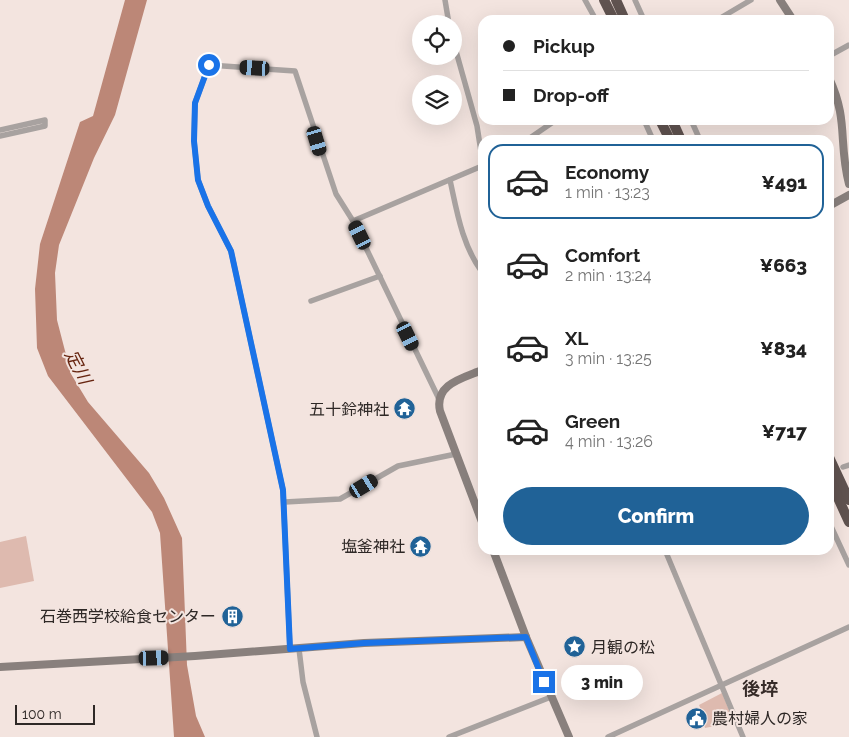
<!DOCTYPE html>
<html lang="en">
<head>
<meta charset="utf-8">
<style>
	body { margin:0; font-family:Raleway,"Noto Sans JP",sans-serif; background:#f2f2f2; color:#222; height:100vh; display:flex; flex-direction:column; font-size:19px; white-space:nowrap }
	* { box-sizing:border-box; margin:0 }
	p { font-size:16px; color:#767676 }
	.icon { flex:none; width:28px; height:28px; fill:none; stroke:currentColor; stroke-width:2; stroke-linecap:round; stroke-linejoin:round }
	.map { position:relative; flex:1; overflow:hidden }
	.sheet { position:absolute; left:478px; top:135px; width:356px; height:420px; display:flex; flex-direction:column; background:#fff; border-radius:15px; box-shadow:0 5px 20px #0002 }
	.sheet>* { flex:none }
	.banner { position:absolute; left:478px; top:15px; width:356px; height:110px; border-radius:15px; box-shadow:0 5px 20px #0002; display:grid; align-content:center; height:110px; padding:0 25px; background:#fff }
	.controls { position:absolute; left:412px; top:15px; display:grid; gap:10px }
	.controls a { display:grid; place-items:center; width:50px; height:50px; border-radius:50%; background:#fff; box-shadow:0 5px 20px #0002; font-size:25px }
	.scale { position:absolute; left:15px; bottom:12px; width:80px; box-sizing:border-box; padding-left:5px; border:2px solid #2e2826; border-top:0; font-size:14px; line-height:18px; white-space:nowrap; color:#2e2826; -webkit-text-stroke:4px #f3e4df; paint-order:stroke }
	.end { position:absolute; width:22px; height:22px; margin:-11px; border:6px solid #1a73e8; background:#fff; box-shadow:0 0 0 2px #fff }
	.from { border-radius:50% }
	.bubble { position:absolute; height:35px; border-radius:18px; background:#fff; box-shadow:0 5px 20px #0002; font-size:16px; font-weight:800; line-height:35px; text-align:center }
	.car { position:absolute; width:15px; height:30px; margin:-15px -8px; border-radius:6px; box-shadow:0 0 4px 1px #0007; background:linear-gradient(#222 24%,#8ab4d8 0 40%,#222 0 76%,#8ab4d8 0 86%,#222 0) }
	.banner b { display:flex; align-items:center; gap:18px; height:48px; font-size:19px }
	.banner b+b { border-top:1px solid #e0e0e0 }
	.banner i { width:12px; height:12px; background:#222 }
	ul { padding:9px 0 0; list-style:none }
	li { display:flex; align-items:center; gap:15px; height:75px; margin:0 10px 8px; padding:0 15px; border:2px solid transparent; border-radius:15px }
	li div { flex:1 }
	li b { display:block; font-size:19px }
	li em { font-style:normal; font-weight:800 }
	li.on { border-color:#206297 }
	li>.icon { width:45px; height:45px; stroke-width:1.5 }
	.primary-button { display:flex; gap:10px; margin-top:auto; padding:10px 25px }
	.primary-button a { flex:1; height:58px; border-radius:30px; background:#206297; color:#fff; font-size:20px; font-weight:800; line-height:58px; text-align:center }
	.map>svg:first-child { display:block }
	.green { fill:#debaaf }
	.water { fill:#bc8777 }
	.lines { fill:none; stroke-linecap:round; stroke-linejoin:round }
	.street { stroke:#a8a2a0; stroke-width:5.5 }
	.secondary { stroke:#89807d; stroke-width:8 }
	.highway { stroke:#605350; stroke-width:10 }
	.route { stroke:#1a73e8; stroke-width:6 }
	.labels { text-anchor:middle; stroke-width:4; stroke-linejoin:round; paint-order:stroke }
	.poi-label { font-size:16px; fill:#2e2826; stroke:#f3e4df; text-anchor:end }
	.water-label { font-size:18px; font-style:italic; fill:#672510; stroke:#f3e4df }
	.neighbourhood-label { font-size:18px; font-weight:bold; fill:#362b28; stroke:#f3e4df }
</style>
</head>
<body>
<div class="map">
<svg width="849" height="737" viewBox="0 0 849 737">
	<rect width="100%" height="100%" fill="#f3e4df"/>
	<g class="green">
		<polygon points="26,536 34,581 0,588 0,542"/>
		<polygon points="722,693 734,722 705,728 703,721 705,719 699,705"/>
	</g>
	<polygon class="water" points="125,0 147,0 115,115 94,158 59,245 55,273 57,320 71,374 88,402 149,473 164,498 182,538 187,665 196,716 205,737 174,737 160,533 152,512 48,376 37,348 35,289 40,244 80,122 93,116"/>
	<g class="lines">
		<g class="street">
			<polyline points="445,0 449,24"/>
			<polyline points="585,0 596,20"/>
			<polyline points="635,0 644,20"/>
			<polyline points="717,20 751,0"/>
			<polyline points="454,44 477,126 482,158"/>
			<polyline points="829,56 849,45"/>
			<polyline points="644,120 653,140"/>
			<polyline points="691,120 700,140"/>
			<polyline points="0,130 45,120 45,126 0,136"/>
			<polyline points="527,140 556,120"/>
			<path d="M450 180C457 212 462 245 482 272"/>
			<polyline points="353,221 482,166"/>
			<polyline points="311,301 380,276"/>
			<polyline points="843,467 849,465"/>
			<polyline points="285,502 340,499 398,466 456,454"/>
			<polyline points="829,522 849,565"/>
			<polyline points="665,550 743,737"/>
			<polyline points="290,649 283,490 231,251 208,206 198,180 194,141 195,103 209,65 295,71 336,194 353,221 439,399"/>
			<polyline points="299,649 303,682 317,737"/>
			<polyline points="449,737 551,697"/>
			<polyline points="608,737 849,627"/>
		</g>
		<g class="secondary">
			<polyline points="780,0 793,20"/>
			<path d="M829 78C849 121 838 142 849 184"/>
			<polyline points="829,206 849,195"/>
			<path d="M482 370C463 378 434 384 440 411L482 522"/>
			<polyline points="493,550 526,637 569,737"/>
			<polyline points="0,667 195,656 364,643 526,637"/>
		</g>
		<g class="highway">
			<polyline points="604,0 614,20"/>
			<polyline points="616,0 625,20"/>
			<polyline points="660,120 670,140"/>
			<polyline points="672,120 681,140"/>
			<polyline points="829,457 849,500"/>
			<polyline points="829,478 849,522"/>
		</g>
	</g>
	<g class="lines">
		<polyline class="route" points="209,65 195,103 194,141 198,180 208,206 231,251 283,490 290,649 364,643 526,637 544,682"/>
	</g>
	<defs>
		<symbol id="temple-disc" viewBox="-11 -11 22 22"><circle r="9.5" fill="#206297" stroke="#f3e4df"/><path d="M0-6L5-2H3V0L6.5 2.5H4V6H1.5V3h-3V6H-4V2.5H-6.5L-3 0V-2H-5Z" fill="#fff"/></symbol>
		<symbol id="building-disc" viewBox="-11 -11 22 22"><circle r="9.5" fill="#206297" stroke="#f3e4df"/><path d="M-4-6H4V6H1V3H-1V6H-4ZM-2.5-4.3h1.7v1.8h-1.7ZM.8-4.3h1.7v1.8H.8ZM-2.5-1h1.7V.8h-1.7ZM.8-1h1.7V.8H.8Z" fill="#fff"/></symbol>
		<symbol id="sight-disc" viewBox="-11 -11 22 22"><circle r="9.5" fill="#206297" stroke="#f3e4df"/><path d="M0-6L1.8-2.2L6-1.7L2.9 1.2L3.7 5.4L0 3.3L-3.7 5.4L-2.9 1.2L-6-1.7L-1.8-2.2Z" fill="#fff"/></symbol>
		<symbol id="civic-disc" viewBox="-11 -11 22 22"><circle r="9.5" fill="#206297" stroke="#f3e4df"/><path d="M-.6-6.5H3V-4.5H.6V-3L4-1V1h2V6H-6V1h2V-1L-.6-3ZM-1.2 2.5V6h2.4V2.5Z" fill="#fff"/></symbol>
	</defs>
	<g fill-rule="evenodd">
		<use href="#temple-disc" x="392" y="396" width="25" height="25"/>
		<use href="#temple-disc" x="408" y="534" width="25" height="25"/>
		<use href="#building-disc" x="220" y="604" width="25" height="25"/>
		<use href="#sight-disc" x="562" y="634" width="25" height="25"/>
		<use href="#civic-disc" x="684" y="706" width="25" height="25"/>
	</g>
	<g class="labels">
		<g class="poi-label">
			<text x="389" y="415">五十鈴神社</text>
			<text x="405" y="552">塩釜神社</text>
			<text x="216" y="622">石巻西学校給食センター</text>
			<text x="591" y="653" text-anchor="start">月観の松</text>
			<text x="712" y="724" text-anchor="start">農村婦人の家</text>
		</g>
		<g class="water-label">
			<text transform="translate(78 367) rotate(63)" y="6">定川</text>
		</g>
		<g class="neighbourhood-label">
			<text x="760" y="695">後埣</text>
		</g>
	</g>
</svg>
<div class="controls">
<a><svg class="icon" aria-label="locate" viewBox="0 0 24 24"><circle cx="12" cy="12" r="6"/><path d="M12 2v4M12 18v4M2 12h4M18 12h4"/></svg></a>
<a><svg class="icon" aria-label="layers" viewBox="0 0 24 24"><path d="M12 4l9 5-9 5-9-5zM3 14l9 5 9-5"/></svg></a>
</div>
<div class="scale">100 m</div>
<i class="end from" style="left:209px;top:65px"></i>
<i class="end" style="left:544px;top:682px"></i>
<div class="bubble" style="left:561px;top:665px;width:82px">3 min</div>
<i class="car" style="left:255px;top:68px;rotate:273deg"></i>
<i class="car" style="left:317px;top:141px;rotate:163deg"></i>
<i class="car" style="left:360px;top:235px;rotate:334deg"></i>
<i class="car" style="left:408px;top:336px;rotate:154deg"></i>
<i class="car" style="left:364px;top:486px;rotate:59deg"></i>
<i class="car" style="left:154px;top:658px;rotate:88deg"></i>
<div class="banner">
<b><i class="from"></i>Pickup</b>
<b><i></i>Drop-off</b>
</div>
<section class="sheet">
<ul>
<li class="on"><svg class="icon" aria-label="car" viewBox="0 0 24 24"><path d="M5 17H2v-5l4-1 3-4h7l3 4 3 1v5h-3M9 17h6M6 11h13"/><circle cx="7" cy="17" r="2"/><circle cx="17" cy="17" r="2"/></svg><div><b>Economy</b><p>1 min · 13:23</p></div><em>¥491</em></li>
<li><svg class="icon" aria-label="car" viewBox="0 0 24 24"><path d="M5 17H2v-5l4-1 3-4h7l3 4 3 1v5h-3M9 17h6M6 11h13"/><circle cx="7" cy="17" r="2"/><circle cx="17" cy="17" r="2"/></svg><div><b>Comfort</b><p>2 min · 13:24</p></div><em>¥663</em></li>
<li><svg class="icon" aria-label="car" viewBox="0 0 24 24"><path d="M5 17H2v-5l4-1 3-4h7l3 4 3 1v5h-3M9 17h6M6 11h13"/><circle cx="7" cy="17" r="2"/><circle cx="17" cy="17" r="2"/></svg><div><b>XL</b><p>3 min · 13:25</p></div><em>¥834</em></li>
<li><svg class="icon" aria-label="car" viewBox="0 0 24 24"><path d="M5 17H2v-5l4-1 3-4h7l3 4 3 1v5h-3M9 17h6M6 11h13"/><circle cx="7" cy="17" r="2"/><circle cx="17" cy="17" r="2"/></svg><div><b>Green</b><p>4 min · 13:26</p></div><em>¥717</em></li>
</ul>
<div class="primary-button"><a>Confirm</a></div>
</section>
</div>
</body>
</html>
